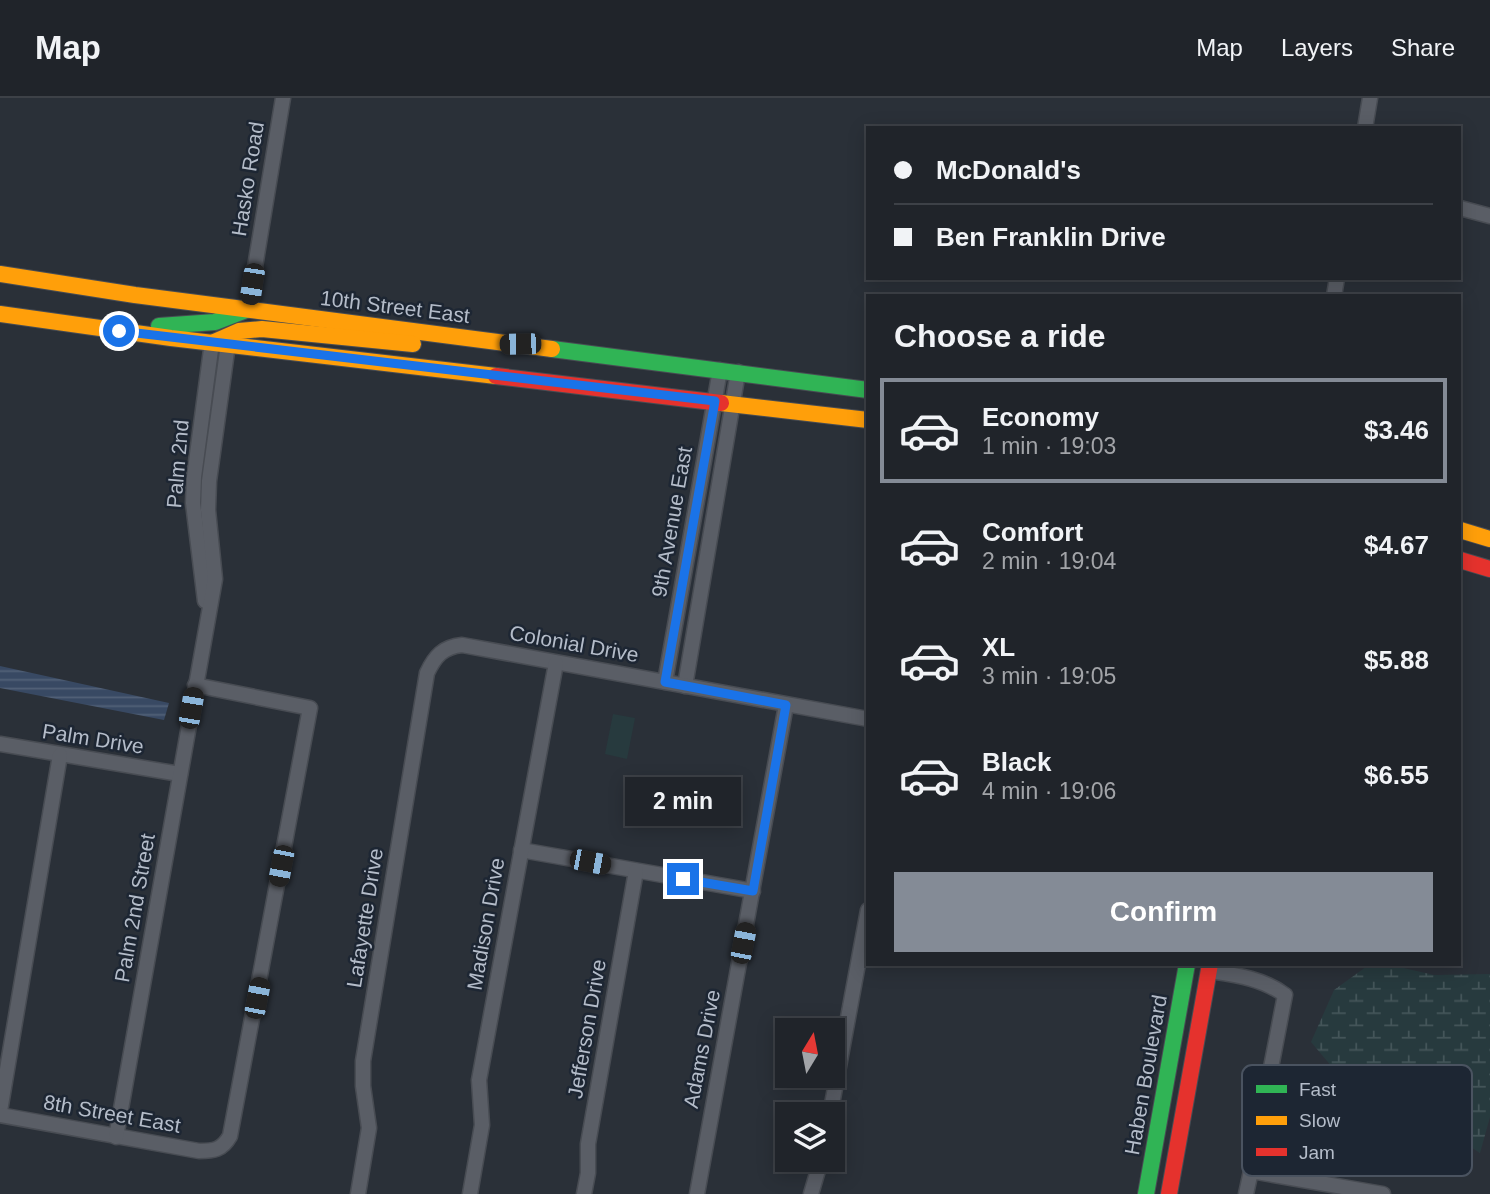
<!DOCTYPE html>
<html lang="en">
<head>
<meta charset="utf-8">
<style>
	body { margin:0; font-family:Arial,sans-serif; background:#2d3036; color:#f1f3f6; height:100vh; display:flex; flex-direction:column; font-size:26px; white-space:nowrap }
	* { box-sizing:border-box; margin:0 }
	p { font-size:23px; color:#a2a4a8 }
	.icon { flex:none; width:38px; height:38px; fill:none; stroke:currentColor; stroke-width:2; stroke-linecap:round; stroke-linejoin:round }
	.map { position:relative; flex:1; overflow:hidden }
	.drawer { position:absolute; left:866px; top:196px; width:595px; height:672px; display:flex; flex-direction:column; background:#20242a; border-radius:0px; box-shadow:0 4px 18px #0003,0 0 0 2px #3d4147 }
	.drawer>* { flex:none }
	.banner { position:absolute; left:866px; top:28px; width:595px; height:154px; border-radius:0px; box-shadow:0 4px 18px #0003,0 0 0 2px #3d4147; display:grid; align-content:center; height:154px; padding:0 28px; background:#20242a }
	.needle { width:46px; rotate:10deg }
	.controls { position:absolute; left:775px; top:920px; display:grid; gap:14px }
	.controls a { display:grid; place-items:center; width:70px; height:70px; border-radius:0px; background:#20242a; box-shadow:0 4px 18px #0003,0 0 0 2px #3d4147; font-size:35px }
	.end { position:absolute; width:32px; height:32px; margin:-16px; border:9px solid #1a73e8; background:#fff; box-shadow:0 0 0 4px #fff }
	.from { border-radius:50% }
	.bubble { position:absolute; height:49px; border-radius:0px; background:#20242a; box-shadow:0 4px 18px #0003,0 0 0 2px #3d4147; font-size:23px; font-weight:700; line-height:49px; text-align:center }
	.car { position:absolute; width:21px; height:42px; margin:-21px -10px; border-radius:9px; box-shadow:0 0 5px 2px #0007; background:linear-gradient(#222 24%,#8ab4d8 0 40%,#222 0 76%,#8ab4d8 0 86%,#222 0) }
	.banner b { display:flex; align-items:center; gap:24px; height:66px; font-size:26px }
	.banner b+b { border-top:2px solid #3d4147 }
	.banner i { width:18px; height:18px; background:#f1f3f6 }
	ul { padding:0; list-style:none }
	li { display:flex; align-items:center; gap:21px; height:105px; margin:0 14px 10px; padding:0 14px; border:4px solid transparent; border-radius:0px }
	li div { flex:1 }
	li b { display:block; font-size:26px }
	li em { font-style:normal; font-weight:700 }
	li.current { border-color:#848b96 }
	li>.icon { width:63px; height:63px; stroke-width:1.5 }
	h2 { padding:0 28px; font-size:32px; line-height:84px }
	.primary-button { display:flex; gap:14px; margin-top:auto; padding:14px 28px }
	.primary-button a { flex:1; height:80px; border-radius:0px; background:#848b96; color:#fff; font-size:28px; font-weight:700; line-height:80px; text-align:center }
	header { display:flex; align-items:center; gap:42px; box-sizing:border-box; height:98px; padding:0 35px; background:#20242a; border-bottom:2px solid #3d4147 }
	header strong { font-size:33px }
	nav { display:flex; gap:38px; margin-inline-start:auto; font-size:24px }
	.map>svg:first-child { display:block }
	.wetland { fill:url(#wetland-marsh) }
	.park { fill:#273a3e }
	.water { fill:url(#water-rules) }
	.lines { fill:none; stroke-linecap:round; stroke-linejoin:round }
	.street-casing { stroke:#484c53; stroke-width:17 }
	.fast-casing { stroke:#484c53; stroke-width:18 }
	.slow-casing { stroke:#484c53; stroke-width:18 }
	.jam-casing { stroke:#484c53; stroke-width:18 }
	.street { stroke:#5a5e66; stroke-width:14 }
	.fast { stroke:#30b455; stroke-width:16 }
	.slow { stroke:#ff9f0a; stroke-width:16 }
	.jam { stroke:#e5322d; stroke-width:16 }
	.route { stroke:#1a73e8; stroke-width:9 }
	.labels { text-anchor:middle; stroke-width:5; stroke-linejoin:round; paint-order:stroke }
	.street-label { font-size:21px; fill:#b4bcc9; stroke:#1d2633 }
	.key { fill:#1d2633; stroke:#4a5360; stroke-width:2 }
	.key-label { font-size:19px; fill:#b4bcc9 }
</style>
</head>
<body>
<header>
<strong>Map</strong>
<nav><a>Map</a><a>Layers</a><a>Share</a></nav>
</header>
<div class="map">
<svg width="1490" height="1096" viewBox="0 0 1490 1096">
	<defs>
		<pattern id="wetland-marsh" width="20" height="14" patternUnits="userSpaceOnUse" patternTransform="scale(1.75)"><rect width="20" height="14" fill="#273a3e"/><path d="M1 5h8M5 5V1M11 12h8M15 12V8" fill="none" stroke="#445559"/></pattern>
		<pattern id="water-rules" width="6" height="5" patternUnits="userSpaceOnUse" patternTransform="scale(1.75)"><rect width="6" height="5" fill="#384963"/><path d="M0 2.5h6" fill="none" stroke="#526178"/></pattern>
	</defs>
	<rect width="100%" height="100%" fill="#2a3038"/>
	<polygon class="wetland" points="1370,866 1386,866 1434,877 1490,876 1490,1019 1480,1055 1423,1018 1365,1008 1311,944 1334,892"/>
	<polygon class="park" points="613,616 635,620 627,661 605,656"/>
	<polygon class="water" points="0,568 169,605 164,622 0,590"/>
	<g class="lines">
		<defs>
			<g id="street">
				<polyline points="1365,30 1370,0"/>
				<polyline points="1460,110 1490,118"/>
				<polyline points="1334,198 1337,180"/>
				<polyline points="248,211 283,0"/>
				<polyline points="205,503 193,405 194,379 212,244"/>
				<polyline points="665,584 720,272"/>
				<polyline points="685,588 738,274"/>
				<polyline points="0,646 180,676"/>
				<polyline points="521,752 753,793"/>
				<path d="M1209 873C1236 877 1262 880 1285 897L1251 1073"/>
				<polyline points="0,1013 60,657"/>
				<path d="M0 1017 199 1053C214 1053 222 1052 230 1038L310 610 195 587"/>
				<polyline points="830,1017 868,812"/>
				<polyline points="116,1039 215,481 208,412 209,383 228,246"/>
				<path d="M358 1096 369 1030 363 988V963L427 575C435 558 443 549 462 547L868 621"/>
				<polyline points="470,1096 482,1027 479,982 556,565"/>
				<polyline points="584,1096 588,1075 588,1046 636,773"/>
				<polyline points="697,1096 786,607"/>
				<polyline points="811,1096 821,1062"/>
				<polyline points="1246,1096 1251,1073 1383,1096"/>
			</g>
			<g id="fast">
				<polyline points="159,228 215,224 246,212"/>
				<polyline points="552,251 868,292"/>
				<polyline points="1146,1096 1187,866"/>
			</g>
			<g id="slow">
				<polyline points="0,176 135,197 552,251"/>
				<polyline points="0,216 171,240 496,278"/>
				<polyline points="214,244 239,233 262,231 413,246"/>
				<polyline points="721,305 868,322"/>
				<polyline points="1460,432 1490,441"/>
			</g>
			<g id="jam">
				<polyline points="496,278 721,305"/>
				<polyline points="1460,462 1490,471"/>
				<polyline points="1169,1096 1210,866"/>
			</g>
		</defs>
		<use href="#street" class="street-casing"/>
		<use href="#fast" class="fast-casing"/>
		<use href="#slow" class="slow-casing"/>
		<use href="#jam" class="jam-casing"/>
		<use href="#street" class="street"/>
		<use href="#fast" class="fast"/>
		<use href="#slow" class="slow"/>
		<use href="#jam" class="jam"/>
	</g>
	<g class="lines">
		<polyline class="route" points="119,233 715,303 665,584 786,607 753,793 683,781"/>
	</g>
	<g class="labels">
		<g class="street-label">
			<text transform="translate(248 81) rotate(-81)" y="7">Hasko Road</text>
			<text transform="translate(395 209) rotate(7)" y="7">10th Street East</text>
			<text transform="translate(178 366) rotate(-85)" y="7">Palm 2nd</text>
			<text transform="translate(672 424) rotate(-80)" y="7">9th Avenue East</text>
			<text transform="translate(574 546) rotate(10)" y="7">Colonial Drive</text>
			<text transform="translate(93 641) rotate(9)" y="7">Palm Drive</text>
			<text transform="translate(135 810) rotate(-80)" y="7">Palm 2nd Street</text>
			<text transform="translate(365 820) rotate(-81)" y="7">Lafayette Drive</text>
			<text transform="translate(486 826) rotate(-80)" y="7">Madison Drive</text>
			<text transform="translate(587 931) rotate(-80)" y="7">Jefferson Drive</text>
			<text transform="translate(702 951) rotate(-79)" y="7">Adams Drive</text>
			<text transform="translate(1146 977) rotate(-80)" y="7">Haben Boulevard</text>
			<text transform="translate(112 1016) rotate(10)" y="7">8th Street East</text>
		</g>
	</g>
	<rect x="1242" y="967" width="230" height="111" rx="10" class="key"/>
	<rect x="1256" y="987" width="31" height="8" fill="#30b455"/>
	<rect x="1256" y="1018" width="31" height="9" fill="#ff9f0a"/>
	<rect x="1256" y="1050" width="31" height="8" fill="#e5322d"/>
	<g class="key-label">
		<text x="1299" y="998">Fast</text>
		<text x="1299" y="1029">Slow</text>
		<text x="1299" y="1061">Jam</text>
	</g>
</svg>
<div class="controls">
<a><svg class="needle" viewBox="-14 -14 28 28"><path d="M0-13l5 13h-10z" fill="#e53935"/><path d="M0 13l5-13h-10z" fill="#a2a4a8"/></svg></a>
<a><svg class="icon" aria-label="layers" viewBox="0 0 24 24"><path d="M12 4l9 5-9 5-9-5zM3 14l9 5 9-5"/></svg></a>
</div>
<i class="end from" style="left:119px;top:233px"></i>
<i class="end" style="left:683px;top:781px"></i>
<div class="bubble" style="left:625px;top:679px;width:116px">2 min</div>
<i class="car" style="left:252px;top:186px;rotate:189deg"></i>
<i class="car" style="left:520px;top:246px;rotate:269deg"></i>
<i class="car" style="left:191px;top:610px;rotate:10deg"></i>
<i class="car" style="left:590px;top:764px;rotate:101deg"></i>
<i class="car" style="left:281px;top:768px;rotate:191deg"></i>
<i class="car" style="left:743px;top:845px;rotate:11deg"></i>
<i class="car" style="left:257px;top:900px;rotate:11deg"></i>
<div class="banner">
<b><i class="from"></i>McDonald's</b>
<b><i></i>Ben Franklin Drive</b>
</div>
<section class="drawer">
<h2>Choose a ride</h2>
<ul>
<li class="current"><svg class="icon" aria-label="car" viewBox="0 0 24 24"><path d="M5 17H2v-5l4-1 3-4h7l3 4 3 1v5h-3M9 17h6M6 11h13"/><circle cx="7" cy="17" r="2"/><circle cx="17" cy="17" r="2"/></svg><div><b>Economy</b><p>1 min · 19:03</p></div><em>$3.46</em></li>
<li><svg class="icon" aria-label="car" viewBox="0 0 24 24"><path d="M5 17H2v-5l4-1 3-4h7l3 4 3 1v5h-3M9 17h6M6 11h13"/><circle cx="7" cy="17" r="2"/><circle cx="17" cy="17" r="2"/></svg><div><b>Comfort</b><p>2 min · 19:04</p></div><em>$4.67</em></li>
<li><svg class="icon" aria-label="car" viewBox="0 0 24 24"><path d="M5 17H2v-5l4-1 3-4h7l3 4 3 1v5h-3M9 17h6M6 11h13"/><circle cx="7" cy="17" r="2"/><circle cx="17" cy="17" r="2"/></svg><div><b>XL</b><p>3 min · 19:05</p></div><em>$5.88</em></li>
<li><svg class="icon" aria-label="car" viewBox="0 0 24 24"><path d="M5 17H2v-5l4-1 3-4h7l3 4 3 1v5h-3M9 17h6M6 11h13"/><circle cx="7" cy="17" r="2"/><circle cx="17" cy="17" r="2"/></svg><div><b>Black</b><p>4 min · 19:06</p></div><em>$6.55</em></li>
</ul>
<div class="primary-button"><a>Confirm</a></div>
</section>
</div>
</body>
</html>
